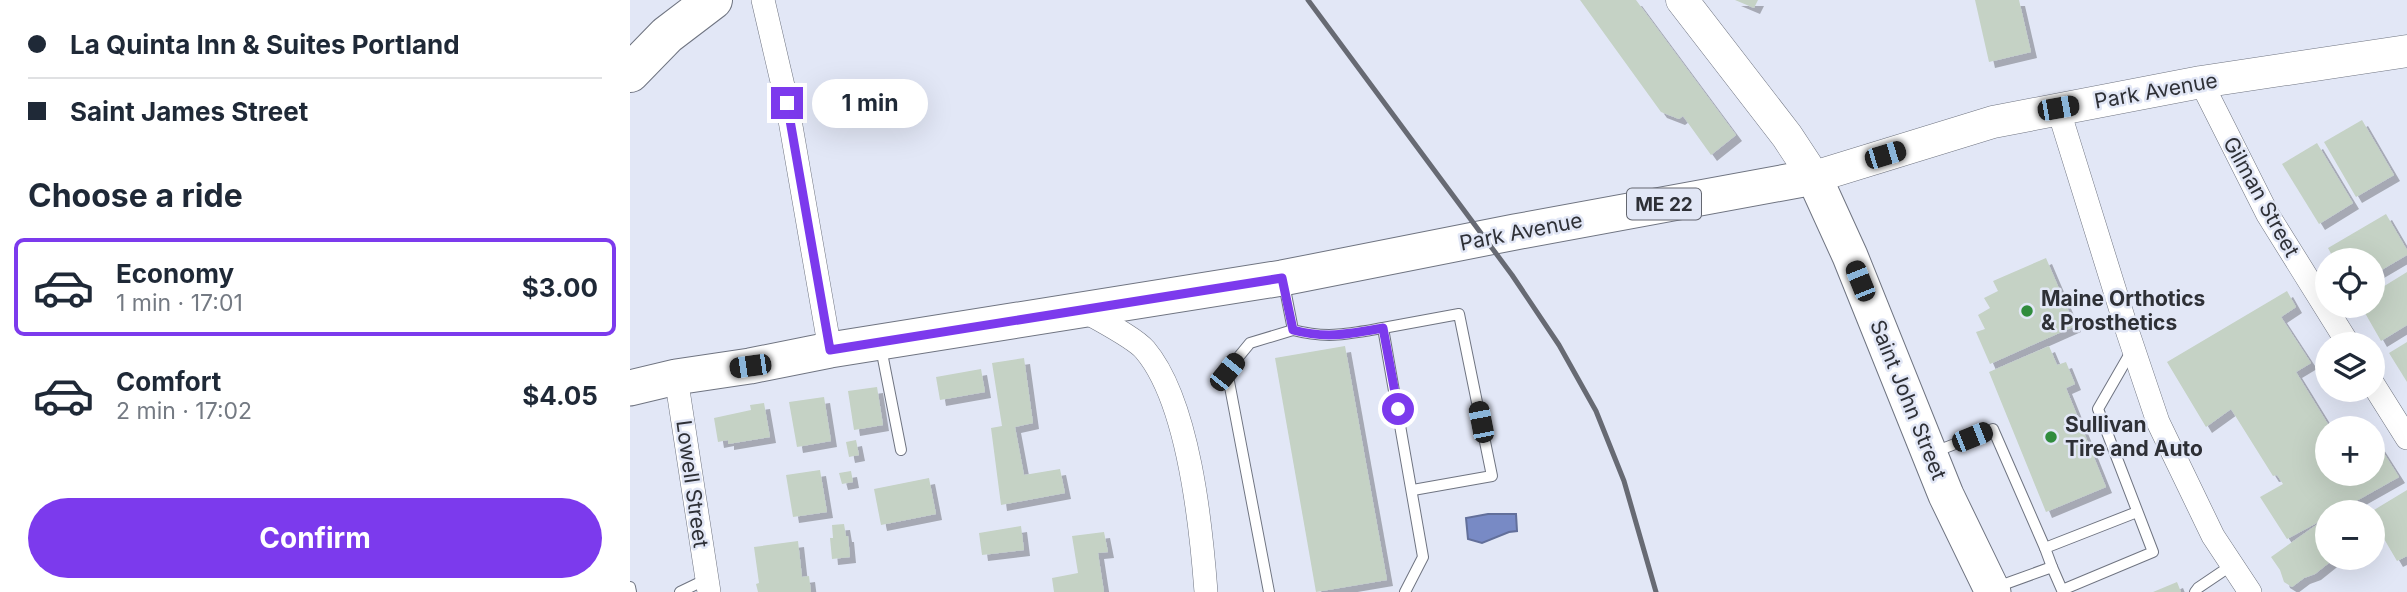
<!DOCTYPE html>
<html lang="en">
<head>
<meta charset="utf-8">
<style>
	body { margin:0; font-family:Inter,sans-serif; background:#f6f6f7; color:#1f2937; height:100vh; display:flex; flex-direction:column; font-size:26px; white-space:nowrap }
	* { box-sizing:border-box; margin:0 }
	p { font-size:23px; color:#747a83 }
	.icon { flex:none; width:38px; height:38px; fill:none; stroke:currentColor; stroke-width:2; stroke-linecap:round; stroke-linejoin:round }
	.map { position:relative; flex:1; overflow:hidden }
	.side { display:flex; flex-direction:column; background:#fff; width:630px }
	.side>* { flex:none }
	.top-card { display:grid; align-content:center; height:154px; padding:0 28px; background:#fff }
	.fabs { position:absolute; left:1685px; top:248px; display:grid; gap:14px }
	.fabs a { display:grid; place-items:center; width:70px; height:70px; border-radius:50%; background:#fff; box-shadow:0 7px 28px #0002; font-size:35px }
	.end { position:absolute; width:32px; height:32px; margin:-16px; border:9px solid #7c3aed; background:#fff; box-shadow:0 0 0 4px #fff }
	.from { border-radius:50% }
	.bubble { position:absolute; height:49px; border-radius:24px; background:#fff; box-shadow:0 7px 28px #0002; font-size:23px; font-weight:700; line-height:49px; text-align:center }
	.car { position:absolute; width:21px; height:42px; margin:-21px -10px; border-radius:9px; box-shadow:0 0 5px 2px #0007; background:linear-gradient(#222 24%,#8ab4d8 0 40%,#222 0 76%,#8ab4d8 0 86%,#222 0) }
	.top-card b { display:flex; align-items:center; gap:24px; height:66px; font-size:26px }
	.top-card b+b { border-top:2px solid #e0e1e3 }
	.top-card i { width:18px; height:18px; background:#1f2937 }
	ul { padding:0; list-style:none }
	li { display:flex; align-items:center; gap:21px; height:98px; margin:0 14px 10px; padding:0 14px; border:4px solid transparent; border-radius:10px }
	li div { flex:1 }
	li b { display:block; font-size:26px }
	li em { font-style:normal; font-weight:700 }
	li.active { border-color:#7c3aed }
	li>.icon { width:63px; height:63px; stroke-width:1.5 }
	h2 { padding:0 28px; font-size:32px; line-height:84px }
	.cta { display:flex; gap:14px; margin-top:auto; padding:14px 28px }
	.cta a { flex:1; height:80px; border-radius:42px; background:#7c3aed; color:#fff; font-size:28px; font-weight:700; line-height:80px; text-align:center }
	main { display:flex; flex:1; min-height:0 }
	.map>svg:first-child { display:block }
	.water { fill:#788ac5; stroke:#626f9a; stroke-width:2 }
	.building { fill:#c5d2c5; filter:url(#shadow) }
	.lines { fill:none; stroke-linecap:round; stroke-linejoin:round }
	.lane-casing { stroke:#6f7481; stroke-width:12 }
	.street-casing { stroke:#6f7481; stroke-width:24 }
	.secondary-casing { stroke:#6f7481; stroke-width:33 }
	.primary-casing { stroke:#6f7481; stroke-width:37 }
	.highway-casing { stroke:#6f7481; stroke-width:40 }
	.lane { stroke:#fff; stroke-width:10 }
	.street { stroke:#fff; stroke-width:23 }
	.secondary { stroke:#fff; stroke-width:32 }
	.primary { stroke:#fff; stroke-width:35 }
	.highway { stroke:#fff; stroke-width:38 }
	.rail { stroke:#676a73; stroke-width:5 }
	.route { stroke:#7c3aed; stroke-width:9 }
	.poi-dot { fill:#308c3d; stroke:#e2e7f6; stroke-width:2.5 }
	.labels { text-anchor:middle; stroke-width:5; stroke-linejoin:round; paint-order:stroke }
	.shield { fill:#e2e7f6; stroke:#646770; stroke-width:2 }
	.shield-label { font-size:19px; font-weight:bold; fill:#2e3036 }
	.street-label { font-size:21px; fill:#2e3036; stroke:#e2e7f6 }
	.poi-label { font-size:21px; font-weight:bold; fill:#2e3036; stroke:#e2e7f6; text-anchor:start }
</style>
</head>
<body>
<main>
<section class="side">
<div class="top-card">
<b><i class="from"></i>La Quinta Inn &amp; Suites Portland</b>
<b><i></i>Saint James Street</b>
</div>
<h2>Choose a ride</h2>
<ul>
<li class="active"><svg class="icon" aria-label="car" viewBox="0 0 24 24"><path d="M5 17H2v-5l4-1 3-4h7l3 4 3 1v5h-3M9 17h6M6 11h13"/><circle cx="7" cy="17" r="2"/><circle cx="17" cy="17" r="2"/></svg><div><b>Economy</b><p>1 min · 17:01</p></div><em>$3.00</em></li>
<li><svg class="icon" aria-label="car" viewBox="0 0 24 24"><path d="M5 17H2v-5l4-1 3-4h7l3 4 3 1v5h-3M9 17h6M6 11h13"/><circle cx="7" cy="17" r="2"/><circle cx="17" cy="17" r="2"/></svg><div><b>Comfort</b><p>2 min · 17:02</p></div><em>$4.05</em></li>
</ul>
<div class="cta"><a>Confirm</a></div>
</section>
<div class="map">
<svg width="1777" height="592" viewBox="0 0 1777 592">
	<defs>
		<filter id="shadow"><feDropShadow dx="6" dy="6" stdDeviation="0" flood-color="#0004"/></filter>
	</defs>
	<rect width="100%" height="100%" fill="#e2e7f6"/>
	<polygon class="water" points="858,514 886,514 887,531 879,532 852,543 838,539 836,518"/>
	<g class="building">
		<polygon points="950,0 1006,0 1106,135 1081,155 1053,116 1049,119 1031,112"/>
		<polygon points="1105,0 1128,0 1124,8"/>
		<polygon points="1345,0 1389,0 1401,52 1359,62"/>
		<polygon points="1732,120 1764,175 1726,197 1694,142"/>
		<polygon points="1687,143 1723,203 1689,224 1652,164"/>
		<polygon points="1756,214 1777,250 1777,255 1743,275 1743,261 1705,261 1698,248"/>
		<polygon points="1416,258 1445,326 1360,364 1346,332 1355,329 1348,315 1360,308 1354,298 1368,291 1363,281"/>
		<polygon points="1777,272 1777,325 1751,341 1731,306 1743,306 1743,293"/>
		<polygon points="1657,291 1666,307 1651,317 1681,363 1666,372 1701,429 1698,429 1698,474 1743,474 1743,436 1769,477 1705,513 1698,513 1698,517 1657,539 1630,497 1653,484 1647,475 1643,476 1601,409 1576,427 1537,362"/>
		<polygon points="1777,342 1777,382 1759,353"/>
		<polygon points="715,346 757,580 686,592 645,358"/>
		<polygon points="1419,346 1427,365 1436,362 1445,384 1436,388 1476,487 1416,512 1359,372"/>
		<polygon points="394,358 403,423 385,427 394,475 430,469 435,493 371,505 361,428 372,426 362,363"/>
		<polygon points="351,369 355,392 310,400 306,377"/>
		<polygon points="247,387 253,425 224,430 218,391"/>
		<polygon points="194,397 201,441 167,447 159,402"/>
		<polygon points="134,403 140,437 98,444 98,440 88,442 84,418 121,410 120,405"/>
		<polygon points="226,440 229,455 219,457 216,442"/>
		<polygon points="190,470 197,512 163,517 156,475"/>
		<polygon points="221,471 223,482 212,484 209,473"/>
		<polygon points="299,478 306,514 251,525 244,489"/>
		<polygon points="1777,490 1777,556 1767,561 1743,520 1743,513 1739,513"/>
		<polygon points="1692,521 1698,528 1698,558 1705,558 1685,574 1674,578 1662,587 1654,582 1650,570 1641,557"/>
		<polygon points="214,524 216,536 218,536 220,557 202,559 200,538 203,538 202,525"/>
		<polygon points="391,526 394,550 352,555 349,533"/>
		<polygon points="474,532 478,552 468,553 474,592 424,592 422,578 448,573 442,536"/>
		<polygon points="168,541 172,577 179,576 181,592 128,592 126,584 129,583 124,547"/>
		<polygon points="1547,582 1551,592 1523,592"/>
	</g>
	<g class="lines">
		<defs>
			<g id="lane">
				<path d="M654 284 663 330C697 339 718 334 753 328L793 557 775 592"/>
				<polyline points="753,328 829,314 862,476 783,490"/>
				<polyline points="251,348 271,450"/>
				<polyline points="1302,453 1363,429 1415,548"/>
				<polyline points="1422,567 1415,548 1507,512"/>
				<polyline points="0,587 1,592"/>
				<polyline points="1364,588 1422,567 1432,590 1523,552 1468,409 1502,350"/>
				<polyline points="50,592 77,579"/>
				<polyline points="639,592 597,371 620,343 663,330"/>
				<polyline points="1565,592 1568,588 1602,565"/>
			</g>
			<g id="street">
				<polyline points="133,0 157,103 200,350"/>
				<polyline points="1571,82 1638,215 1719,345"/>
				<polyline points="1428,108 1498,333 1528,422 1583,536 1620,592"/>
				<path d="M451 309C467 319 504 337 515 350 559 402 571 525 576 592"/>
				<polyline points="46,377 79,592"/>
				<polyline points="1743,384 1777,438"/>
			</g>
			<polyline id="secondary" points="1052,0 1157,136 1184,177 1363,122 1571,82 1777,51"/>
			<polyline id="primary" points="0,388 46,377 120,366 200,350 652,278 885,232 1184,177 1220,256 1316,495 1363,592"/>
			<polyline id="highway" points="0,73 37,35 83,0"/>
		</defs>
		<use href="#lane" class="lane-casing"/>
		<use href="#street" class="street-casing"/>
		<use href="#secondary" class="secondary-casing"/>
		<use href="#primary" class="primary-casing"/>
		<use href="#highway" class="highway-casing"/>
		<use href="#lane" class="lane"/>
		<use href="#street" class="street"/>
		<use href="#secondary" class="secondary"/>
		<use href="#primary" class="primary"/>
		<use href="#highway" class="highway"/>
		<polyline class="rail" points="678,0 882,275 929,345 966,411 994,481 1026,592"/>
	</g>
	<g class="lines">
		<path class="route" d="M157 103 200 350 652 278 663 330C696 339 719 334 753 328L768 409"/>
	</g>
	<g class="poi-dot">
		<circle cx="1397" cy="311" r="7"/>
		<circle cx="1421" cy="437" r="7"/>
	</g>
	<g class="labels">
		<rect class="shield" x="997" y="188.5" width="74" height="31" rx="5"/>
		<g class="shield-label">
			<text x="1034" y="211">ME 22</text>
		</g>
		<g class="street-label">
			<text transform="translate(1526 91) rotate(-10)" y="7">Park Avenue</text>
			<text transform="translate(1631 197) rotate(61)" y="7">Gilman Street</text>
			<text transform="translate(891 232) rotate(-11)" y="7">Park Avenue</text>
			<text transform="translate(1278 400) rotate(68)" y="7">Saint John Street</text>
			<text transform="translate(62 484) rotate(82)" y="7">Lowell Street</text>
		</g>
		<g class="poi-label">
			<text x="1411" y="306">Maine Orthotics<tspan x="1411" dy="24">&amp; Prosthetics</tspan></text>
			<text x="1435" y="432">Sullivan<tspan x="1435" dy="24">Tire and Auto</tspan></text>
		</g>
	</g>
</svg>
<div class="fabs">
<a><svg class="icon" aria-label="locate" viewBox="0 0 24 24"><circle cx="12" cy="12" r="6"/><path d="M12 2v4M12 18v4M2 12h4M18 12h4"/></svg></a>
<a><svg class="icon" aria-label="layers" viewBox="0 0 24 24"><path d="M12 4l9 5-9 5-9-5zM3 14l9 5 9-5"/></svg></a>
<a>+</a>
<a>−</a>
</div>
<i class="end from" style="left:768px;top:409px"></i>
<i class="end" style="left:157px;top:103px"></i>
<div class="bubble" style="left:182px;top:79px;width:116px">1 min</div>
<i class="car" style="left:1428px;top:108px;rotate:80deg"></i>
<i class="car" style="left:1255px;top:155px;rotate:73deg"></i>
<i class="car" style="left:1230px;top:281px;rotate:338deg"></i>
<i class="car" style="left:120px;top:366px;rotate:262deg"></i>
<i class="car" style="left:597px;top:372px;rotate:39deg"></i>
<i class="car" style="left:851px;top:422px;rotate:349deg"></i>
<i class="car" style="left:1342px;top:437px;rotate:68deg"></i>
</div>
</main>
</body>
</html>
